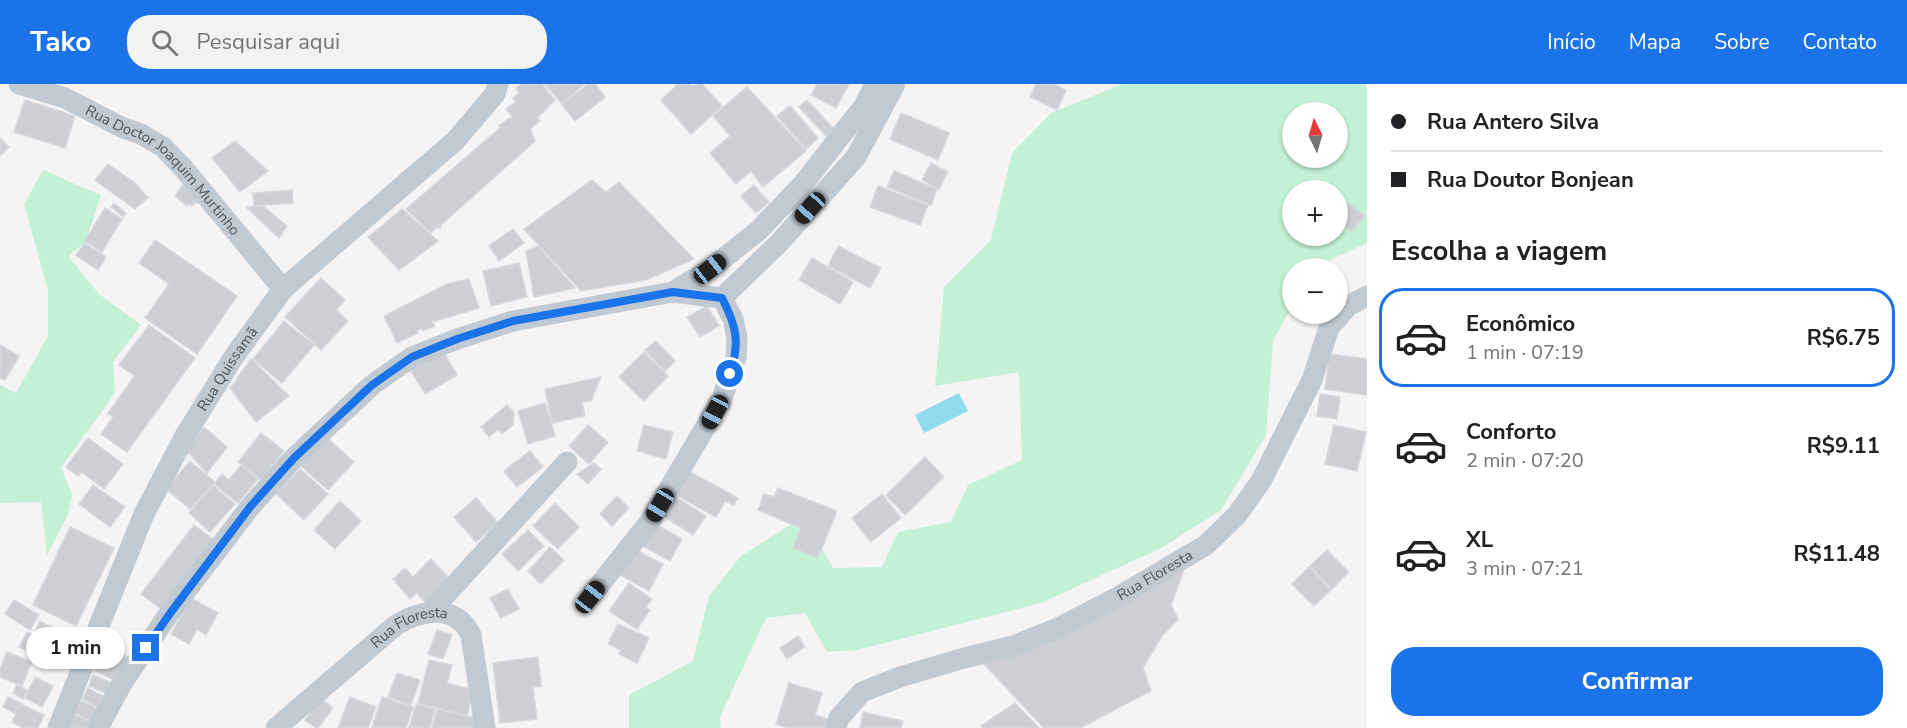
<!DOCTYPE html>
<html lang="pt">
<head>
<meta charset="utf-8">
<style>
	body { margin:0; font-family:"Nunito Sans",sans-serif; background:#f2f2f2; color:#202124; height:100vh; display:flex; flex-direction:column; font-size:22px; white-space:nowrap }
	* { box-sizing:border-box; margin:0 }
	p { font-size:20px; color:#757577 }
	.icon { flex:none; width:33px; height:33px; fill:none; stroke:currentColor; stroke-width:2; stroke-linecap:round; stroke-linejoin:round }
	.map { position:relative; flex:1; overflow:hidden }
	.sheet { display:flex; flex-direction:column; background:#fff; width:540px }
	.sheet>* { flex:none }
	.hud { display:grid; align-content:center; height:132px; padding:0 24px; background:#fff }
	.needle { width:39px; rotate:355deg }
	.controls { position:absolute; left:1282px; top:18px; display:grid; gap:12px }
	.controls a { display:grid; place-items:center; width:66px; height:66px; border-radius:50%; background:#fff; box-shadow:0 2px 4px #0004; font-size:30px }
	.end { position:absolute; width:27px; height:27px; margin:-14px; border:8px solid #1a73e8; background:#fff; box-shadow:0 0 0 3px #fff }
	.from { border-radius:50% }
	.bubble { position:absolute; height:42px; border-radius:21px; background:#fff; box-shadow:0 2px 4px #0004; font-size:20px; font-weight:700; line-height:42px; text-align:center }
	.car { position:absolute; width:18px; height:36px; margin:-18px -9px; border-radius:8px; box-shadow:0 0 4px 2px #0007; background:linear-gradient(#222 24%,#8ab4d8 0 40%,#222 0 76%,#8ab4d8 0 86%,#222 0) }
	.hud b { display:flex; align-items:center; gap:21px; height:57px; font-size:22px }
	.hud b+b { border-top:2px solid #e0e0e0 }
	.hud i { width:15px; height:15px; background:#202124 }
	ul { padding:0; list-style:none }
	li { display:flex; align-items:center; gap:18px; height:99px; margin:0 12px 9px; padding:0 12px; border:3px solid transparent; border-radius:24px }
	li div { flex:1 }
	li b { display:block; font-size:22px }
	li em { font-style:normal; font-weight:700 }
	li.current { border-color:#1a73e8 }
	li>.icon { width:54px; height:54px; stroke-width:1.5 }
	h2 { padding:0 24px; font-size:27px; line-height:72px }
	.cta { display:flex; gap:12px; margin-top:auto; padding:12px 24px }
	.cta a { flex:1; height:69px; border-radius:24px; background:#1a73e8; color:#fff; font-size:24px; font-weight:700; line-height:69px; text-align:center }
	header { display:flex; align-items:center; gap:36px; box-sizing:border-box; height:84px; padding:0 30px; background:#1a73e8; color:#fff }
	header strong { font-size:28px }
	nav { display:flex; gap:33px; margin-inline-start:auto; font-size:21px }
	.search { width:420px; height:54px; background:#f2f2f2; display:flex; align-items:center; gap:15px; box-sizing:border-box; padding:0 21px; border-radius:24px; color:#757577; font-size:22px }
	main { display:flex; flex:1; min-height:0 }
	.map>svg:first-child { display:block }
	.green { fill:#c3f1d5; fill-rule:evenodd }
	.water { fill:#90daee }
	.building { fill:#cdcfd5; stroke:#d7d9de; stroke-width:1.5 }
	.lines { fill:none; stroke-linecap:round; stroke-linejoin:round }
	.minor { stroke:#c1cad2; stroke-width:21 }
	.route { stroke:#1a73e8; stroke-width:8 }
	.labels { text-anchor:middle; stroke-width:6; stroke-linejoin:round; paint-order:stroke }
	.street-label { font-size:15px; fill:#4a5661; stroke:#fff }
</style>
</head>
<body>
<header>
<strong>Tako</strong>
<div class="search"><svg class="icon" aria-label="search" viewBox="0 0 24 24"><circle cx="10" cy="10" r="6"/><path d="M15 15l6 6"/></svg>Pesquisar aqui</div>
<nav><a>Início</a><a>Mapa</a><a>Sobre</a><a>Contato</a></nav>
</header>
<main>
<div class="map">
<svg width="1367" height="644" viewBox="0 0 1367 644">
	<rect width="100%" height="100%" fill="#f5f3f3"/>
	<g class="green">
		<path d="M1122 0H1365L1367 3V159L1313 184H1293V220L1273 257 1266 351 1221 426 1161 464 1041 519 857 566 827 568 805 529 766 534 720 633 721 644H629V611L693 577 709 512 741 472 803 433 833 484 882 483 898 448 951 438 968 401 1022 376 1019 288 935 302 944 203 991 156 1012 69 1051 29ZM1293 28H1338V74H1293ZM1293 106H1338V152H1293Z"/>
		<polygon points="43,86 101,111 85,159 68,172 99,210 141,241 113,278 115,308 109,318 61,383 72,411 68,431 47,471 41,418 0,419 0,301 16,309 48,252 48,206 24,120"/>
	</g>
	<polygon class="water" points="959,309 968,327 924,349 915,331"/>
	<g class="building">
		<polygon points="522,0 542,0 555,16 537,34 540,37 530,45 535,57 440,142 441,144 436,144 431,149 406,125 501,43 499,42 508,35 513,33 506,25 516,18 513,14 519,9 516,4"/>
		<polygon points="545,0 584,0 562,20"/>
		<polygon points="588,0 595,0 605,13 575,37 562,21"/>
		<polygon points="678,0 689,0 691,2 702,0 722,22 691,50 661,16"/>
		<polygon points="817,0 849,0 836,24 811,11"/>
		<polygon points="1036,0 1054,0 1066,6 1057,26 1030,13"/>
		<polygon points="747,3 806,67 763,103 751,87 736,100 710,69 730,52 713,32"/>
		<polygon points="25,16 75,32 65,64 14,48"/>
		<polygon points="807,16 834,45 826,52 799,23"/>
		<polygon points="790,22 818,54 806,65 777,32"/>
		<polygon points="901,29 949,49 938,76 890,55"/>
		<polygon points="0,54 9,63 0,72"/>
		<polygon points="235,57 268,87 240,108 212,74"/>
		<polygon points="931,79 948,88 939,105 922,96"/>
		<polygon points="108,80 135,99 148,114 135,125 95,96"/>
		<polygon points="894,87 937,105 931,121 887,103"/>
		<polygon points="187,95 200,112 195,115 198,118 191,122 189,120 187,122 175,112"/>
		<polygon points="592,96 606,108 619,98 694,175 646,196 581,207 524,145"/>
		<polygon points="754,101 769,118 756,129 741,112"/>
		<polygon points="878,102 928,121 920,141 870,123"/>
		<polygon points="292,106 293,119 254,122 253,109"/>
		<polygon points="114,119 126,129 123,133 111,123"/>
		<polygon points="1349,119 1365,132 1351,148 1338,137 1338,132"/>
		<polygon points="263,122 287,142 279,154 246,123"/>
		<polygon points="105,124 122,135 102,168 85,157"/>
		<polygon points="402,125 438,157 399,186 368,153"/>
		<polygon points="513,145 524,159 499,177 489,162"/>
		<polygon points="155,156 237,212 197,270 145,234 169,200 139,179"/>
		<polygon points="85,159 106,173 98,186 76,171"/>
		<polygon points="538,162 575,204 534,213 526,167"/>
		<polygon points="838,162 881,184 870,204 828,182"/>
		<polygon points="812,174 853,198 840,220 799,196"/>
		<polygon points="519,179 527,213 491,222 483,187"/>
		<polygon points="321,194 345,216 336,226 348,237 321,266 285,233"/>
		<polygon points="469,195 479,224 432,238 435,242 423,247 422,244 417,247 418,249 397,259 384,232 447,200"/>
		<polygon points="707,222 719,242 700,253 687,233"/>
		<polygon points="284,237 314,261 282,299 253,275"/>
		<polygon points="149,241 195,274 127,368 101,350 113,333 108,329 135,292 119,281"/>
		<polygon points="656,257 675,277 665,287 645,266"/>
		<polygon points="0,261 19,272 5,296 0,294"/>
		<polygon points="441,264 457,291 425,310 409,284"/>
		<polygon points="644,268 668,292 644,317 619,293"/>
		<polygon points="1330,270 1367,275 1367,311 1325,305"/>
		<polygon points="251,275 289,312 256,338 230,304"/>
		<polygon points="601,293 591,317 582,318 585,332 552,339 545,305"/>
		<polygon points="1320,310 1340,313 1337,335 1317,332"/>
		<polygon points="545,319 555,352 528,360 518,327"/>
		<polygon points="507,321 514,328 513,341 502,350 498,345 489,353 481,343"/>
		<polygon points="588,341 608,358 589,380 569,362"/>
		<polygon points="644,341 673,348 666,375 637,367"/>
		<polygon points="1334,341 1366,348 1357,387 1325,380"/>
		<polygon points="204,343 227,363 207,389 186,366"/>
		<polygon points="261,349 284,367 261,396 238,378"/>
		<polygon points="326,353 354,378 328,406 300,381"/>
		<polygon points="88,354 123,380 104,405 82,388 78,392 66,383"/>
		<polygon points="530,367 543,383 517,403 504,387"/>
		<polygon points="925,373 944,393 905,431 886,411"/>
		<polygon points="190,377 215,398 190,425 166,405"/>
		<polygon points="594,379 601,385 588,400 577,390"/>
		<polygon points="241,381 258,395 238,419 214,400 222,390 229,396"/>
		<polygon points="300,385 328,410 304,436 276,410"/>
		<polygon points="690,388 738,414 734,421 725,417 716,433 676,411"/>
		<polygon points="93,401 125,423 110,443 79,420"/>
		<polygon points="213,401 235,420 210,448 189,429"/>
		<polygon points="778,404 837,427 818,474 793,464 801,444 758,426 764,410 774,413"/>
		<polygon points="882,410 901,434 871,458 852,434"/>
		<polygon points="617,412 629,424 612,442 600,430"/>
		<polygon points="674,412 706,432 693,451 662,431"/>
		<polygon points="476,414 498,439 476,458 454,433"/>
		<polygon points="340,417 361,437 335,465 314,446"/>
		<polygon points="555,419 579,443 558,465 533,442"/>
		<polygon points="654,439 682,455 670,477 641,461"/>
		<polygon points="194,441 214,456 161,525 141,510"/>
		<polygon points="70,443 114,464 76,542 33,521"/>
		<polygon points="528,446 544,462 518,487 502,470"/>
		<polygon points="550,463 564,476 541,500 528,487"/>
		<polygon points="632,464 663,480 649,507 618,490"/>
		<polygon points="1327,466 1349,488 1332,505 1310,482"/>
		<polygon points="431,475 451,496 427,520 416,509 410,515 393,495 405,484 413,493"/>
		<polygon points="1309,483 1331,506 1314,522 1292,500"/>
		<polygon points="1184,486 1171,521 1178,535 1162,552 1143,584 1151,607 1080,644 1044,644 981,577"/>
		<polygon points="629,499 652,515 646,523 650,526 637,545 609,527"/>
		<polygon points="508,505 519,525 501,534 490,514"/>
		<polygon points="191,514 218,529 206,551 197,545 189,560 171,550"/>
		<polygon points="14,516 39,531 30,546 5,530"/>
		<polygon points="40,537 74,554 59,583 19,563 27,548 33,551"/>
		<polygon points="618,540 649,554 637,579 619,570 621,566 608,560"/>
		<polygon points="437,546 452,551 443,575 428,570"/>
		<polygon points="798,552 805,563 787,575 780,564"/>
		<polygon points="107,563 128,573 116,597 95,587"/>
		<polygon points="7,568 32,578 22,602 0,593 0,585"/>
		<polygon points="538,573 541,602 533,603 537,635 500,639 493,579"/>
		<polygon points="429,576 452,581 447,599 473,606 467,632 418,619"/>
		<polygon points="397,589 420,596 411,621 388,613"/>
		<polygon points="93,591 110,598 106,609 89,602"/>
		<polygon points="35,593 53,602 42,623 25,614"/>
		<polygon points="789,599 822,609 815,631 828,635 825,644 788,644 776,640"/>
		<polygon points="17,601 27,606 23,615 13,609"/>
		<polygon points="88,604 103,612 98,623 82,615"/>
		<polygon points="8,613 21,619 16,630 3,623"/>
		<polygon points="350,613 376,623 368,644 338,644"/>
		<polygon points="382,613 413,623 406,644 372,644"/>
		<polygon points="321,615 333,624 318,644 316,644 305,636"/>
		<polygon points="81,616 99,625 92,638 75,629"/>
		<polygon points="1015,619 1039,644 982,644 981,642"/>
		<polygon points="21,620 44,631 38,644 23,644 12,638"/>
		<polygon points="416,620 435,625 430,644 409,644"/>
		<polygon points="437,625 477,634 475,644 432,644"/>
		<polygon points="863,628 903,637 901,644 860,644"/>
		<polygon points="74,630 92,638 89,644 68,644"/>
	</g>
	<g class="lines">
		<g class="minor">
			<path id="s1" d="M19 0 65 14 121 43 141 50 163 63 184 85 283 205"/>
			<polyline points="722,214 779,159 856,73 895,0"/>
			<polyline points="590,513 650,437 722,315 736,273 737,254 733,235 722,214 673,208"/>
			<polyline points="430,528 567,378"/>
			<path id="s2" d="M58 644 144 430 186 350 235 271 283 205 455 57 495 10 498 0"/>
			<polyline points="98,644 121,601 170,528 250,423 294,374 372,301 412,273 457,255 513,237 673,208 710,185 758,147 803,100 864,22 875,0"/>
			<path id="s3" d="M276 644 396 541C422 526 455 519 471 551L485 644"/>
			<path id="s4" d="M836 644 839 634 862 608 900 593 964 574 1013 562 1058 544 1118 513 1206 461 1237 431 1261 397 1312 296 1329 244 1348 222 1367 212"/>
		</g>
	</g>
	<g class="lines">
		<path class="route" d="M146 564 171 528 250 423 294 374 372 301 412 273 457 255 513 237 673 208 722 214C737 243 740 259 730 290"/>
	</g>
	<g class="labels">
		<g class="street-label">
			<text dy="5" stroke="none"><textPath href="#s1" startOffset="172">Rua Doctor Joaquim Murtinho</textPath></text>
			<text dy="5" stroke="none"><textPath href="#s2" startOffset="398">Rua Quissamã</textPath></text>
			<text dy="5" stroke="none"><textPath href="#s4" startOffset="362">Rua Floresta</textPath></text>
			<text dy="5" stroke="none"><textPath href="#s3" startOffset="170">Rua Floresta</textPath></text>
		</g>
	</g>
</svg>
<div class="controls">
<a><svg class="needle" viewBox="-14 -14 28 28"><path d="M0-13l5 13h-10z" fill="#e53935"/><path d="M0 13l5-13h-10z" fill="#757577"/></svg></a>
<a>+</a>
<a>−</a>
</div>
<i class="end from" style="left:730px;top:290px"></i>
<i class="end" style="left:146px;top:564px"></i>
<div class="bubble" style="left:26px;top:543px;width:99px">1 min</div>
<i class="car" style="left:810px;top:124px;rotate:222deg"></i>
<i class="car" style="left:710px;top:185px;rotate:52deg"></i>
<i class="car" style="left:715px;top:328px;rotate:208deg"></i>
<i class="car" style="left:660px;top:421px;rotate:211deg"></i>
<i class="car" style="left:590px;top:513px;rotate:38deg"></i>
</div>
<section class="sheet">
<div class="hud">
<b><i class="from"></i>Rua Antero Silva</b>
<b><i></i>Rua Doutor Bonjean</b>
</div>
<h2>Escolha a viagem</h2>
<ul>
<li class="current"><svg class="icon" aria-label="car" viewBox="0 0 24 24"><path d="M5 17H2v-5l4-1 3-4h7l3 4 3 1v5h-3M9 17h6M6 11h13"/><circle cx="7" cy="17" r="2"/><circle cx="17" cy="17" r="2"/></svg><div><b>Econômico</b><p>1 min · 07:19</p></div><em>R$6.75</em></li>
<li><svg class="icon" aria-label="car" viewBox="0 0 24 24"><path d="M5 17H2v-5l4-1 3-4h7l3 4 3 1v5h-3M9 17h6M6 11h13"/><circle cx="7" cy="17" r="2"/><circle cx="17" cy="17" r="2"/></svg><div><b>Conforto</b><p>2 min · 07:20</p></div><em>R$9.11</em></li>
<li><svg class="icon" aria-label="car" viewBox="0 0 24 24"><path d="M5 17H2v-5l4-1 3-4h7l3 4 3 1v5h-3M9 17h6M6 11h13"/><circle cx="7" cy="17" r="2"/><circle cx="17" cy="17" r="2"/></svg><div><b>XL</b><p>3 min · 07:21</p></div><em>R$11.48</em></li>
</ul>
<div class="cta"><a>Confirmar</a></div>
</section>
</main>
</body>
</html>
